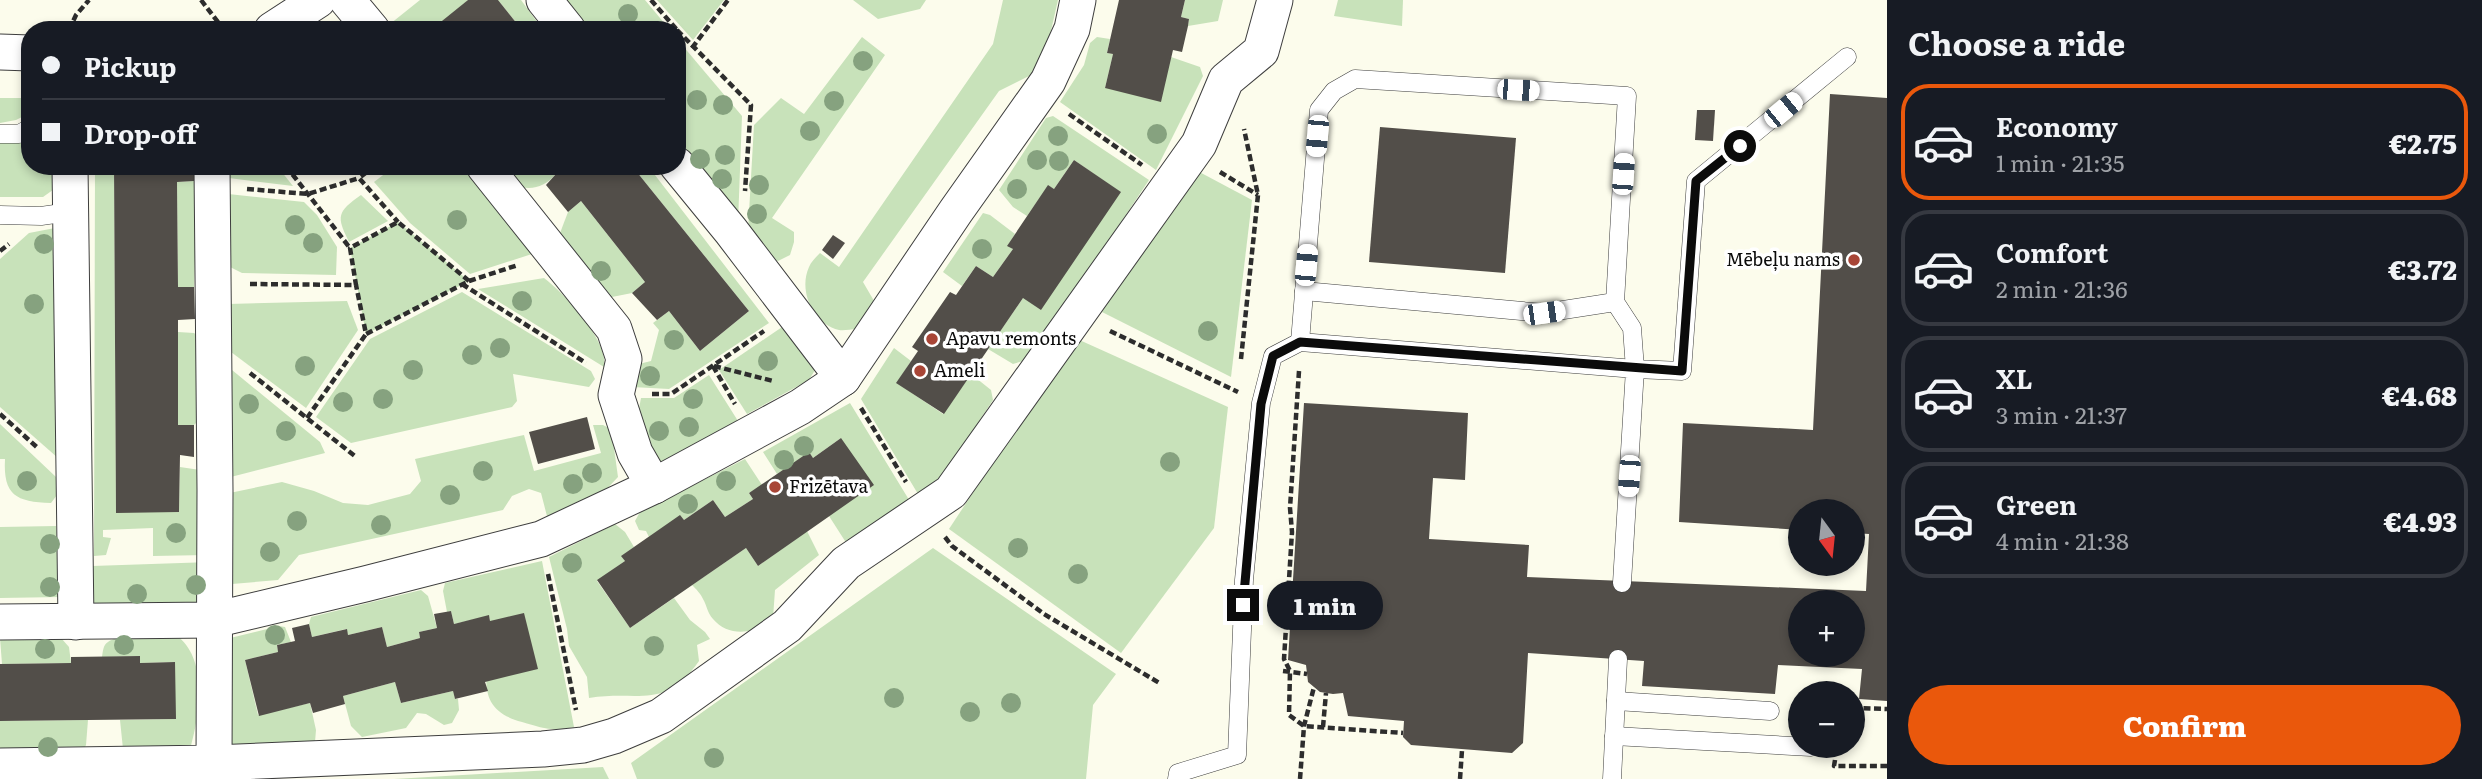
<!DOCTYPE html>
<html lang="en">
<head>
<meta charset="utf-8">
<style>
	body { margin:0; font-family:Literata,serif; background:#20242c; color:#f1f3f6; height:100vh; display:flex; flex-direction:column; font-size:26px; white-space:nowrap }
	* { box-sizing:border-box; margin:0 }
	p { font-size:23px; color:#9ea1a6 }
	.icon { flex:none; width:38px; height:38px; fill:none; stroke:currentColor; stroke-width:2; stroke-linecap:round; stroke-linejoin:round }
	.map { position:relative; flex:1; overflow:hidden }
	.details { display:flex; flex-direction:column; background:#171b24; width:595px }
	.details>* { flex:none }
	.guide { position:absolute; left:21px; top:21px; width:665px; height:154px; border-radius:28px; box-shadow:0 4px 10px #0003; display:grid; align-content:center; height:154px; padding:0 21px; background:#171b24 }
	.needle { width:46px; rotate:165deg }
	.fabs { position:absolute; left:1788px; top:499px; display:grid; gap:14px }
	.fabs a { display:grid; place-items:center; width:77px; height:77px; border-radius:50%; background:#171b24; box-shadow:0 4px 10px #0003; font-size:35px }
	.end { position:absolute; width:32px; height:32px; margin:-16px; border:9px solid #0b0b0b; background:#fff; box-shadow:0 0 0 4px #fff }
	.from { border-radius:50% }
	.bubble { position:absolute; height:49px; border-radius:24px; background:#171b24; box-shadow:0 4px 10px #0003; font-size:23px; font-weight:800; line-height:49px; text-align:center }
	.car { position:absolute; width:21px; height:42px; margin:-21px -10px; border-radius:9px; box-shadow:0 0 5px 2px #0007; background:linear-gradient(#fff 24%,#345 0 40%,#fff 0 76%,#345 0 86%,#fff 0) }
	.guide b { display:flex; align-items:center; gap:24px; height:66px; font-size:26px }
	.guide b+b { border-top:2px solid #363941 }
	.guide i { width:18px; height:18px; background:#f1f3f6 }
	ul { padding:0; list-style:none }
	li { display:flex; align-items:center; gap:21px; height:116px; margin:0 14px 10px; padding:0 7px; border:4px solid #363941; border-radius:28px }
	li div { flex:1 }
	li b { display:block; font-size:26px }
	li em { font-style:normal; font-weight:800 }
	li.selected { border-color:#ea580c }
	li>.icon { width:63px; height:63px; stroke-width:1.5 }
	h2 { padding:0 21px; font-size:32px; line-height:84px }
	.primary-button { display:flex; gap:14px; margin-top:auto; padding:14px 21px }
	.primary-button a { flex:1; height:80px; border-radius:42px; background:#ea580c; color:#fff; font-size:28px; font-weight:800; line-height:80px; text-align:center }
	main { display:flex; flex:1; min-height:0 }
	.map>svg:first-child { display:block }
	.green { fill:#c8e2ba }
	.building { fill:#524e49; fill-rule:evenodd }
	.lines { fill:none; stroke-linecap:round; stroke-linejoin:round }
	.service-casing { stroke:#3e3e3e; stroke-width:19 }
	.minor-casing { stroke:#3e3e3e; stroke-width:37 }
	.path { stroke:#2d2d2d; stroke-width:4.5; stroke-dasharray:7 3.5; stroke-linecap:butt }
	.service { stroke:#fff; stroke-width:18 }
	.minor { stroke:#fff; stroke-width:35 }
	.tree { fill:#86a27f }
	.route { stroke:#0b0b0b; stroke-width:9 }
	.poi-dot { fill:#a84536; stroke:#fff; stroke-width:2.5 }
	.labels { text-anchor:middle; stroke-width:7; stroke-linejoin:round; paint-order:stroke }
	.poi-label { font-size:18px; fill:#0b0b0b; stroke:#fff; text-anchor:start }
</style>
</head>
<body>
<main>
<div class="map">
<svg width="1887" height="779" viewBox="0 0 1887 779">
	<rect width="100%" height="100%" fill="#fcfcec"/>
	<g class="green">
		<polygon points="420,0 468,0 441,30 390,30 390,24"/>
		<polygon points="498,0 521,0 543,30 522,30"/>
		<polygon points="557,0 645,0 670,30 581,30"/>
		<polygon points="657,0 724,0 693,40"/>
		<polygon points="853,0 926,0 920,9 878,19"/>
		<path d="M1003 0H1058L1047 48 1033 74 999 91 863 282 877 306 856 329C851 329 844 331 839 330 813 324 798 291 809 267 811 262 816 257 820 253L839 267 993 44Z"/>
		<polygon points="1185,0 1223,0 1218,21 1188,26 1189,19 1181,17"/>
		<polygon points="1338,0 1403,0 1402,26 1334,16"/>
		<polygon points="862,37 885,55 772,218 794,232 794,242 790,255 778,261 765,257 748,230 754,125 781,98 804,114"/>
		<polygon points="1097,37 1110,39 1107,53 1113,54 1105,88 1171,57 1200,67 1203,76 1156,170 1060,102 1084,65 1090,43"/>
		<polygon points="677,39 742,116 738,223 677,148"/>
		<polygon points="0,98 30,98 30,113 16,120 0,123"/>
		<polygon points="1053,116 1149,180 1030,359 1013,364 988,349 1023,298 1120,192 1074,160 1054,189 1048,186 1027,216 1013,207 999,190 1046,118"/>
		<polygon points="30,133 30,166 56,166 57,187 43,197 0,197 0,137"/>
		<polygon points="95,166 114,166 116,512 179,512 180,467 200,470 207,555 153,556 153,528 103,530 103,537 111,538 106,555 94,556"/>
		<polygon points="222,166 277,166 293,186 221,177"/>
		<polygon points="395,166 465,166 532,254 470,274 410,223 374,182"/>
		<path d="M493 166H552L557 173C541 191 529 190 507 184Z"/>
		<polygon points="632,166 648,166 769,323 669,389 632,387 639,364 651,361 659,330 653,323 669,311 700,351 749,311"/>
		<polygon points="1190,167 1252,200 1231,377 1102,312"/>
		<polygon points="194,181 197,199 194,287 178,287 177,182"/>
		<polygon points="219,193 304,202 317,215 337,247 336,275 242,273 230,267"/>
		<path d="M361 195 388 221 349 242C336 216 337 212 361 195Z"/>
		<polygon points="581,201 645,282 632,293 607,298 557,241 568,212"/>
		<polygon points="983,213 990,215 1015,234 1008,245 1013,249 993,277 976,266 962,286 943,272"/>
		<polygon points="398,222 469,281 366,334 350,248"/>
		<polygon points="55,228 58,458 0,407 0,259 29,233"/>
		<path d="M544 278C564 293 609 341 604 367L478 289Z"/>
		<polygon points="462,292 591,371 595,379 589,387 513,374 517,401 512,407 351,443 316,417 370,339"/>
		<polygon points="347,301 358,330 306,408 231,352 228,304"/>
		<polygon points="785,325 815,370 809,380 747,414 719,370"/>
		<polygon points="178,332 194,333 198,336 199,420 194,425 178,425"/>
		<polygon points="1075,338 1228,407 1214,528 1121,653 949,529"/>
		<polygon points="894,348 911,361 897,383 943,414 971,374 991,390 993,400 937,485 918,494 861,399"/>
		<polygon points="226,370 232,370 320,442 325,453 223,479"/>
		<polygon points="709,375 738,421 657,464 634,435 641,398 674,398"/>
		<polygon points="850,403 914,508 854,545 845,541 829,516 841,438 813,458 809,453 777,474 763,452"/>
		<path d="M0 424 56 477 60 491 51 503C16 502 3 495 5 459H0Z"/>
		<polygon points="593,425 603,425 609,428 613,441 618,477 599,497 548,520 541,493 529,489 512,496 503,510 299,555 278,580 220,585 220,495 282,482 314,491 343,503 368,505 410,494 421,481 415,459 524,435 534,471 601,453"/>
		<polygon points="745,459 762,485 749,493 753,499 725,517 713,500 684,520 680,516 649,537 646,531 639,530 635,521 640,512"/>
		<path d="M615 524 625 532 634 547 622 556 625 561 597 581 630 628 674 598 690 620 705 632 710 639 697 645 699 661C664 711 640 690 589 698L587 677 569 646 567 629 549 557Z"/>
		<polygon points="56,526 61,597 0,598 0,527"/>
		<path d="M807 531 819 555 775 590 773 618C757 634 729 638 713 619 707 612 707 606 703 599 701 594 696 589 692 585L746 548 758 566Z"/>
		<polygon points="933,548 1116,674 1093,705 1086,779 637,779 631,763"/>
		<path d="M542 561 574 727C553 732 542 728 522 722 461 706 499 654 489 616L454 624 451 611 447 612 443 591 445 583Z"/>
		<polygon points="211,562 199,606 93,607 92,566"/>
		<polygon points="421,590 428,596 437,628 419,632 420,638 387,647 382,627 348,635 346,629 312,637 309,624 311,617"/>
		<polygon points="279,626 285,627 291,642 277,645 278,652 245,660 258,715 310,703 316,730 315,742 220,757 222,640"/>
		<path d="M176 635C208 658 200 713 191 746L123 749 120 720 175 719V662L140 663V656L102 657C103 651 103 645 108 642 120 633 161 636 176 635Z"/>
		<polygon points="0,638 61,638 69,647 71,663 2,664"/>
		<polygon points="395,682 401,703 453,691 455,699 458,699 459,710 452,723 444,725 426,714 417,713 406,728 362,737 351,726 343,696"/>
		<polygon points="88,720 86,745 81,755 0,759 0,721"/>
		<polygon points="603,767 609,779 394,779"/>
	</g>
	<g class="building">
		<polygon points="468,0 498,0 522,30 441,30 437,25"/>
		<polygon points="1119,0 1185,0 1181,17 1189,19 1188,26 1182,52 1173,50 1161,102 1105,88 1113,54 1107,53"/>
		<path d="M1830 94 1887 98V701L1859 699 1862 669 1778 665 1775 694 1642 686 1644 661 1528 653 1523 743 1512 753 1411 745 1403 737 1404 721 1348 716 1343 693 1333 694 1320 692 1308 682 1306 665 1288 660 1304 403 1468 413 1465 480 1433 478 1429 539 1529 545 1527 577 1866 591 1869 534 1853 533V511H1801V530L1679 522 1683 423 1813 430ZM1801 602H1853V654H1801Z"/>
		<polygon points="1697,110 1715,110 1713,141 1695,140"/>
		<polygon points="1380,127 1516,138 1505,273 1369,262"/>
		<polygon points="1074,160 1121,192 1041,310 1023,298 944,414 896,383 918,351 912,347 950,292 956,295 976,266 993,277 1013,249 1007,246 1048,185 1054,189"/>
		<polygon points="114,166 194,166 194,181 177,182 178,287 194,287 195,319 178,320 178,425 194,425 194,457 180,455 179,512 116,513"/>
		<polygon points="552,166 632,166 749,311 700,351 669,311 657,320 632,293 645,282 581,201 568,212 546,185 557,173"/>
		<polygon points="833,235 845,243 833,259 822,250"/>
		<polygon points="587,417 595,449 538,464 529,432"/>
		<polygon points="841,438 874,485 758,566 746,548 630,628 597,580 625,561 621,556 680,515 684,520 713,500 725,517 753,499 749,493 777,474 809,452 813,458"/>
		<polygon points="451,611 454,624 489,615 490,621 524,613 538,669 485,682 488,691 455,699 453,691 401,703 395,682 343,696 345,704 313,713 310,703 259,716 245,660 278,652 277,645 295,641 292,628 309,624 312,637 347,629 348,635 382,627 387,647 420,638 419,632 437,628 434,614"/>
		<polygon points="140,656 140,663 175,662 176,719 0,721 0,664 71,663 71,657"/>
	</g>
	<g class="lines">
		<defs>
			<g id="service">
				<polyline points="0,134 19,134 30,128"/>
				<polyline points="0,215 41,216 69,212"/>
				<polyline points="1304,291 1544,313 1615,302"/>
				<polyline points="1300,342 1319,110 1334,91 1355,79 1627,96 1615,302 1632,328 1635,369 1682,371 1696,181 1847,57"/>
				<polyline points="1616,701 1770,711"/>
				<polyline points="1614,736 1811,747"/>
				<polyline points="1177,779 1178,773 1237,755 1244,580 1261,403 1273,356 1300,342 1635,369 1622,583"/>
				<polyline points="1612,779 1618,659"/>
			</g>
			<g id="minor">
				<polyline points="347,0 372,30"/>
				<polyline points="544,0 568,30"/>
				<polyline points="272,30 318,0"/>
				<polyline points="0,52 30,53"/>
				<polyline points="677,165 731,231 843,378"/>
				<polyline points="70,166 76,622"/>
				<polyline points="484,166 614,329 624,359 616,395 635,453 654,486"/>
				<polyline points="0,622 214,620 365,584 541,539 654,486 800,407 843,378 956,211 1048,81 1072,29 1078,0"/>
				<polyline points="0,766 214,763 215,490 212,166"/>
				<polyline points="214,779 214,763 543,749 583,745 614,736 661,716 787,626 846,563 951,492 1199,144 1226,80 1261,51 1275,0"/>
			</g>
		</defs>
		<use href="#service" class="service-casing"/>
		<use href="#minor" class="minor-casing"/>
		<g class="path">
			<polyline points="201,0 224,30"/>
			<polyline points="651,0 677,30"/>
			<polyline points="69,30 76,15 89,0"/>
			<polyline points="677,30 751,105 745,191"/>
			<polyline points="692,48 728,0"/>
			<polyline points="1069,114 1142,165"/>
			<polyline points="286,166 350,248"/>
			<polyline points="375,166 359,178 398,222"/>
			<polyline points="1220,172 1258,195"/>
			<polyline points="247,189 308,194 359,178"/>
			<polyline points="0,251 9,244"/>
			<polyline points="469,281 518,265"/>
			<polyline points="250,284 356,285 350,248 398,222 469,281 366,334 356,285"/>
			<polyline points="462,284 586,363"/>
			<polyline points="1110,331 1238,392"/>
			<polyline points="1241,359 1258,195 1244,129"/>
			<polyline points="713,366 735,404"/>
			<polyline points="714,366 773,381"/>
			<polyline points="1299,371 1290,508 1292,532 1284,659 1290,671 1289,715 1304,726 1403,733"/>
			<polyline points="250,373 356,457"/>
			<polyline points="652,394 671,394 764,331"/>
			<polyline points="861,408 906,482"/>
			<polyline points="0,414 39,449"/>
			<polyline points="307,418 366,334"/>
			<polyline points="945,537 952,546 1044,614 1161,684"/>
			<polyline points="548,574 576,710"/>
			<polyline points="1283,671 1307,674"/>
			<polyline points="1853,708 1887,709"/>
			<polyline points="1323,727 1326,693"/>
			<polyline points="1835,760 1834,766 1887,766"/>
			<polyline points="1300,779 1304,726 1314,687"/>
			<polyline points="1460,779 1462,750"/>
		</g>
		<use href="#service" class="service"/>
		<use href="#minor" class="minor"/>
	</g>
	<g class="tree">
		<circle cx="628" cy="14" r="10"/>
		<circle cx="863" cy="61" r="10"/>
		<circle cx="697" cy="100" r="10"/>
		<circle cx="834" cy="101" r="10"/>
		<circle cx="723" cy="105" r="10"/>
		<circle cx="810" cy="131" r="10"/>
		<circle cx="1157" cy="134" r="10"/>
		<circle cx="1058" cy="136" r="10"/>
		<circle cx="725" cy="155" r="10"/>
		<circle cx="700" cy="159" r="10"/>
		<circle cx="1037" cy="160" r="10"/>
		<circle cx="1059" cy="161" r="10"/>
		<circle cx="722" cy="179" r="10"/>
		<circle cx="759" cy="185" r="10"/>
		<circle cx="1017" cy="189" r="10"/>
		<circle cx="757" cy="214" r="10"/>
		<circle cx="457" cy="220" r="10"/>
		<circle cx="295" cy="225" r="10"/>
		<circle cx="313" cy="243" r="10"/>
		<circle cx="44" cy="244" r="10"/>
		<circle cx="982" cy="249" r="10"/>
		<circle cx="601" cy="271" r="10"/>
		<circle cx="522" cy="301" r="10"/>
		<circle cx="34" cy="304" r="10"/>
		<circle cx="1208" cy="331" r="10"/>
		<circle cx="674" cy="340" r="10"/>
		<circle cx="500" cy="348" r="10"/>
		<circle cx="472" cy="355" r="10"/>
		<circle cx="768" cy="361" r="10"/>
		<circle cx="305" cy="366" r="10"/>
		<circle cx="413" cy="370" r="10"/>
		<circle cx="650" cy="376" r="10"/>
		<circle cx="383" cy="399" r="10"/>
		<circle cx="693" cy="399" r="10"/>
		<circle cx="343" cy="402" r="10"/>
		<circle cx="249" cy="404" r="10"/>
		<circle cx="689" cy="427" r="10"/>
		<circle cx="286" cy="431" r="10"/>
		<circle cx="659" cy="431" r="10"/>
		<circle cx="804" cy="446" r="10"/>
		<circle cx="784" cy="460" r="10"/>
		<circle cx="1170" cy="462" r="10"/>
		<circle cx="483" cy="471" r="10"/>
		<circle cx="592" cy="473" r="10"/>
		<circle cx="27" cy="481" r="10"/>
		<circle cx="726" cy="481" r="10"/>
		<circle cx="573" cy="484" r="10"/>
		<circle cx="450" cy="495" r="10"/>
		<circle cx="688" cy="504" r="10"/>
		<circle cx="297" cy="521" r="10"/>
		<circle cx="381" cy="525" r="10"/>
		<circle cx="176" cy="533" r="10"/>
		<circle cx="50" cy="544" r="10"/>
		<circle cx="1018" cy="548" r="10"/>
		<circle cx="270" cy="552" r="10"/>
		<circle cx="572" cy="563" r="10"/>
		<circle cx="1078" cy="574" r="10"/>
		<circle cx="196" cy="585" r="10"/>
		<circle cx="50" cy="587" r="10"/>
		<circle cx="137" cy="594" r="10"/>
		<circle cx="275" cy="635" r="10"/>
		<circle cx="124" cy="645" r="10"/>
		<circle cx="654" cy="646" r="10"/>
		<circle cx="45" cy="649" r="10"/>
		<circle cx="894" cy="698" r="10"/>
		<circle cx="1011" cy="703" r="10"/>
		<circle cx="970" cy="712" r="10"/>
		<circle cx="48" cy="747" r="10"/>
		<circle cx="714" cy="758" r="10"/>
	</g>
	<g class="lines">
		<polyline class="route" points="1243,605 1261,404 1273,356 1300,342 1682,371 1696,181 1740,146"/>
	</g>
	<g class="poi-dot">
		<circle cx="1854" cy="260" r="7"/>
		<circle cx="932" cy="339" r="7"/>
		<circle cx="920" cy="371" r="7"/>
		<circle cx="775" cy="487" r="7"/>
	</g>
	<g class="labels">
		<g class="poi-label">
			<text x="1840" y="266" text-anchor="end">Mēbeļu nams</text>
			<text x="946" y="345">Apavu remonts</text>
			<text x="934" y="377">Ameli</text>
			<text x="789" y="493">Frizētava</text>
		</g>
	</g>
</svg>
<div class="fabs">
<a><svg class="needle" viewBox="-14 -14 28 28"><path d="M0-13l5 13h-10z" fill="#e53935"/><path d="M0 13l5-13h-10z" fill="#9ea1a6"/></svg></a>
<a>+</a>
<a>−</a>
</div>
<i class="end from" style="left:1740px;top:146px"></i>
<i class="end" style="left:1243px;top:605px"></i>
<div class="bubble" style="left:1267px;top:581px;width:116px">1 min</div>
<i class="car" style="left:1518px;top:90px;rotate:93deg"></i>
<i class="car" style="left:1783px;top:110px;rotate:51deg"></i>
<i class="car" style="left:1317px;top:136px;rotate:185deg"></i>
<i class="car" style="left:1623px;top:174px;rotate:4deg"></i>
<i class="car" style="left:1306px;top:265px;rotate:5deg"></i>
<i class="car" style="left:1544px;top:313px;rotate:82deg"></i>
<i class="car" style="left:1629px;top:476px;rotate:184deg"></i>
<div class="guide">
<b><i class="from"></i>Pickup</b>
<b><i></i>Drop-off</b>
</div>
</div>
<section class="details">
<h2>Choose a ride</h2>
<ul>
<li class="selected"><svg class="icon" aria-label="car" viewBox="0 0 24 24"><path d="M5 17H2v-5l4-1 3-4h7l3 4 3 1v5h-3M9 17h6M6 11h13"/><circle cx="7" cy="17" r="2"/><circle cx="17" cy="17" r="2"/></svg><div><b>Economy</b><p>1 min · 21:35</p></div><em>€2.75</em></li>
<li><svg class="icon" aria-label="car" viewBox="0 0 24 24"><path d="M5 17H2v-5l4-1 3-4h7l3 4 3 1v5h-3M9 17h6M6 11h13"/><circle cx="7" cy="17" r="2"/><circle cx="17" cy="17" r="2"/></svg><div><b>Comfort</b><p>2 min · 21:36</p></div><em>€3.72</em></li>
<li><svg class="icon" aria-label="car" viewBox="0 0 24 24"><path d="M5 17H2v-5l4-1 3-4h7l3 4 3 1v5h-3M9 17h6M6 11h13"/><circle cx="7" cy="17" r="2"/><circle cx="17" cy="17" r="2"/></svg><div><b>XL</b><p>3 min · 21:37</p></div><em>€4.68</em></li>
<li><svg class="icon" aria-label="car" viewBox="0 0 24 24"><path d="M5 17H2v-5l4-1 3-4h7l3 4 3 1v5h-3M9 17h6M6 11h13"/><circle cx="7" cy="17" r="2"/><circle cx="17" cy="17" r="2"/></svg><div><b>Green</b><p>4 min · 21:38</p></div><em>€4.93</em></li>
</ul>
<div class="primary-button"><a>Confirm</a></div>
</section>
</main>
</body>
</html>
